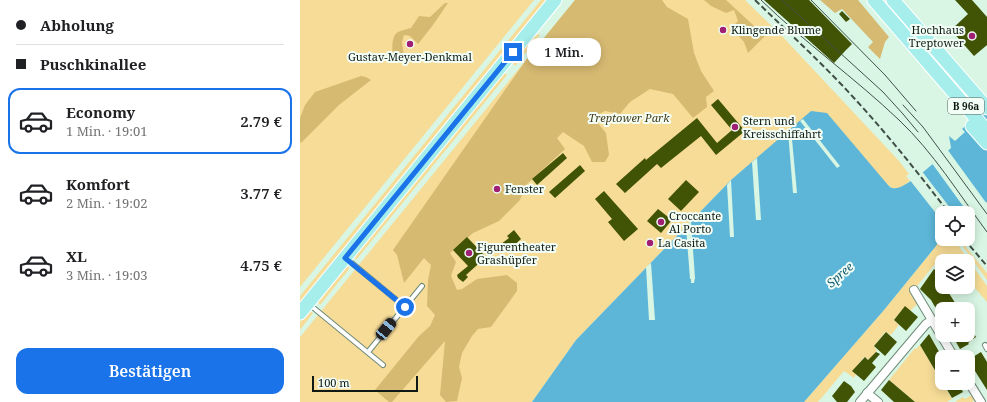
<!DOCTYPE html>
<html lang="de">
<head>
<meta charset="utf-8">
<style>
	body { margin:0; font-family:"Noto Serif",serif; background:#f6f6f6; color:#202124; height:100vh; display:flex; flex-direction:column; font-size:15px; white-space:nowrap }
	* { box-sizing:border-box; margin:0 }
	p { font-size:13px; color:#757577 }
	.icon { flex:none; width:22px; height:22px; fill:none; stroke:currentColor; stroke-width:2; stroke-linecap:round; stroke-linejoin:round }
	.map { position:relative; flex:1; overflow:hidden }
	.details { display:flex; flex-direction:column; background:#fff; width:300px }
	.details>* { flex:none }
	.hud { display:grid; align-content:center; height:88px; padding:0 16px; background:#fff }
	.buttons { position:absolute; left:635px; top:206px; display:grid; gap:8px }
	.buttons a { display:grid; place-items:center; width:40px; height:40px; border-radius:8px; background:#fff; box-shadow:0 2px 10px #0003; font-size:20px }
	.scale { position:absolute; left:12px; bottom:10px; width:106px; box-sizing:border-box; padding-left:4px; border:2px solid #101a14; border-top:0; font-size:11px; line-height:14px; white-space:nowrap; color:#101a14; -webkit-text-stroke:3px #f2fef6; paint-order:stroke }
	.end { position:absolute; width:18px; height:18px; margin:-9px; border:5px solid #1a73e8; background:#fff; box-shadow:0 0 0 2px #fff }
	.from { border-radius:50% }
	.bubble { position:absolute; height:28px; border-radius:12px; background:#fff; box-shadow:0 2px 10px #0003; font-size:13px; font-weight:600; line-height:28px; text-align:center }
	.car { position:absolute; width:12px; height:24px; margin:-12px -6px; border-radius:5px; box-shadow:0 0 3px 1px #0007; background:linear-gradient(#222 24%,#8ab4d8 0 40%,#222 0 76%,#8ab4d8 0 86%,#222 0) }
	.hud b { display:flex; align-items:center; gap:14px; height:38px; font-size:15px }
	.hud b+b { border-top:1px solid #e0e0e0 }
	.hud i { width:10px; height:10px; background:#202124 }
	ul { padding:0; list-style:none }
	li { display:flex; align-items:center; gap:12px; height:66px; margin:0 8px 6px; padding:0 8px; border:2px solid transparent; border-radius:12px }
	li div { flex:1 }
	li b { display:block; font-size:15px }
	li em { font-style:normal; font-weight:600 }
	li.active { border-color:#1a73e8 }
	li>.icon { width:36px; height:36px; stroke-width:1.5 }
	.primary-button { display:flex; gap:8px; margin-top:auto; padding:8px 16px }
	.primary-button a { flex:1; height:46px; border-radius:12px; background:#1a73e8; color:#fff; font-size:16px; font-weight:600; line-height:46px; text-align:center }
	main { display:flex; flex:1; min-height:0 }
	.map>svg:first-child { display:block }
	.green { fill:#f7dc97 }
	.forest { fill:#d7ba72 }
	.water { fill:#5db6d8 }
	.pier { fill:#d8f6e3 }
	.building { fill:#415305 }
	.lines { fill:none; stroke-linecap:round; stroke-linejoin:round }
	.lane-casing { stroke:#6f8a79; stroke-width:6 }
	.street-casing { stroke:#6f8a79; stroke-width:10 }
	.primary-casing { stroke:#fff; stroke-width:15 }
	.lane { stroke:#fff; stroke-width:4 }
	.street { stroke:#fff; stroke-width:8 }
	.primary { stroke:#a6eeeb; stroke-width:13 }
	.tram { stroke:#415047; stroke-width:1 }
	.rail { stroke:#415047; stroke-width:2; stroke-dasharray:6 3; stroke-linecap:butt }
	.route { stroke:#1a73e8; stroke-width:5 }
	.poi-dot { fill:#9f1f72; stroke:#f2fef6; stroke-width:1.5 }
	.labels { text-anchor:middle; stroke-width:4; stroke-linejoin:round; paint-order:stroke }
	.shield { fill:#f2fef6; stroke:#545e58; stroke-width:1 }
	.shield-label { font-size:10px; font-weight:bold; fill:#101a14 }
	.poi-label { font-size:11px; fill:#101a14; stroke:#f2fef6; text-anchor:start }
	.park-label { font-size:11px; font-style:italic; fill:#453919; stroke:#f2fef6 }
	.water-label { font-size:12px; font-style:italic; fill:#115a72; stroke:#f2fef6 }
</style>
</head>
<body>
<main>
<section class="details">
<div class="hud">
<b><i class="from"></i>Abholung</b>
<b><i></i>Puschkinallee</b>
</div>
<ul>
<li class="active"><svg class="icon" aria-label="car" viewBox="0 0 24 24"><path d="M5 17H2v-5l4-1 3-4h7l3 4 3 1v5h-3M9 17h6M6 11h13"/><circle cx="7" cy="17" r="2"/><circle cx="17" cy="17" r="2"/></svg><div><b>Economy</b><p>1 Min. · 19:01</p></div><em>2.79 €</em></li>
<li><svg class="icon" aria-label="car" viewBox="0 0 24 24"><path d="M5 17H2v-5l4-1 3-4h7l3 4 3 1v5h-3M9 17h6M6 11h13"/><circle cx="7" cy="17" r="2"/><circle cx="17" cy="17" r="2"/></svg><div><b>Komfort</b><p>2 Min. · 19:02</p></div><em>3.77 €</em></li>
<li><svg class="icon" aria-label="car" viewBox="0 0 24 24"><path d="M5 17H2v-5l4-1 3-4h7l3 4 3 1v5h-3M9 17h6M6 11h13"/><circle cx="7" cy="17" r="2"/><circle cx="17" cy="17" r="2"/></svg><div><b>XL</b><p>3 Min. · 19:03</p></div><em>4.75 €</em></li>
</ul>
<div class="primary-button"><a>Bestätigen</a></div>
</section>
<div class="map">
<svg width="687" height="402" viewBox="0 0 687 402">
	<rect width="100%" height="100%" fill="#d8f6e3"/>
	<g class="green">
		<polygon points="0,0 234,0 0,287"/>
		<polygon points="241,0 249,0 0,306 0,296"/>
		<polygon points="275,0 445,0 482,36 599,161 609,174 606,176 610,181 600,188 592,188 503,119 431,180 276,340 232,402 0,402 0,337"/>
		<polygon points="238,34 240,35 215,66 212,62 223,48"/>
		<polygon points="203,72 207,75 56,260 54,256"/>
		<polygon points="642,235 642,239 656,239 660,248 687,286 687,302 668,280 668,261 652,261 644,253 612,292 618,303 611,310 601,311 597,316 596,319 595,318 594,320 599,325 598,326 591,335 585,332 574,346 577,351 570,360 564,357 553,371 556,374 554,378 544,371 518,402 504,402 584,310 636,246"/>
		<polygon points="661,241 687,273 687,280 664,248"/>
		<polygon points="45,266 50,268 20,305 17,301"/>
		<polygon points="9,311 13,313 0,330 0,322"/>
		<polygon points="620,345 652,399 647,402 615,402 589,380 615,348 616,349"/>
		<polygon points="672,395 675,400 672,402 655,402 663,397 665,399"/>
	</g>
	<g class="forest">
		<polygon points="275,0 362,0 367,7 388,19 394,53 401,71 414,91 406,97 407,107 393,118 373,94 350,89 330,102 320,114 305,111 293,117 306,133 309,155 305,162 292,162 284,146 263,132 257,138 265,149 226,185 220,200 199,221 173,233 150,253 156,262 151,276 157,290 162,289 177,279 207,275 217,283 217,291 191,327 178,329 172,336 162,353 159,367 162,378 157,401 146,402 140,395 145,341 92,402 89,402 75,390 119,336 130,326 135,315 127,306 128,280 131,265 124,258 104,283 97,255 93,250 226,60"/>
		<polygon points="404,0 426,0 465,36 448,53 444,42 436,33 434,25 438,21 434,10 426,13 411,6"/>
		<polygon points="520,0 558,0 589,37 585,42 580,59 568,47 573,42 542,9 535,13"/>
		<path d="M145 3H148L133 25 118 44 110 36 104 35 102 42 104 56 95 63C92 56 90 36 98 32 102 30 107 29 111 28L119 16 130 17Z"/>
		<polygon points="61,76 66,77 71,80 39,105 1,143 0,141 0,118 5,105 15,92"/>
	</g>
	<path class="water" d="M687 108V202L669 216 668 218V213H642V235L636 246 584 310 504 402H232L276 340 431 180 511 111 527 113 588 185C590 187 592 189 596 188 607 188 641 157 651 148L649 136 655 141 665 132 662 129Z"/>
	<g class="pier">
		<polygon points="503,119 540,166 537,168 500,121"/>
		<polygon points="491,129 497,193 493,193 488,131"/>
		<polygon points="647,149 687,204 671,217 631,162"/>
		<polygon points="457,158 461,220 456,220 452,162"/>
		<polygon points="621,170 654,213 642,213 642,221 609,179"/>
		<polygon points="431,180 434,237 430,237 427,185"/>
		<polygon points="391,221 395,278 394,283 391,283 391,279 390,279 386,227"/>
		<polygon points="351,263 355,320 349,320 346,267"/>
	</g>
	<g class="building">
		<polygon points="464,0 509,0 552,44 546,50 534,63"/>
		<polygon points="655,0 672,0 687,17 687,45 674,56 651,30 668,14"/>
		<polygon points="542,11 550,19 546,22 539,14"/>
		<polygon points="418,99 445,131 416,155 401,136 361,168 357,164 325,193 316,184 345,158 346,160 397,118 417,143 432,130 411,105"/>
		<polygon points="263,153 267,158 237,185 232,179"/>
		<polygon points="280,165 285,171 255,198 249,192"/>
		<polygon points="386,180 399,192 381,211 368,199"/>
		<polygon points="304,191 338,229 324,241 308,222 312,219 295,199"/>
		<polygon points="358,209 372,220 361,233 347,221"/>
		<polygon points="214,230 221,239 208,251 201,244 209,238 207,236"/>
		<polygon points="167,237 186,257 166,275 168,277 163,282 158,278 157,275 168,266 153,250"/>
		<polygon points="196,258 200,262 196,266 192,261"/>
		<polygon points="634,269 642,276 642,287 645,287 659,309 642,309 642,319 631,300 620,289"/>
		<polygon points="605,306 618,317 606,331 594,320"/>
		<polygon points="668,324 676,337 668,343 669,344 660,349 652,335 668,335"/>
		<polygon points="586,332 597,342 585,356 574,346"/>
		<polygon points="629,334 642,357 642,382 620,345"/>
		<polygon points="576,352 580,354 572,363 576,367 564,381 552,371 565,357 568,360"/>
		<polygon points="681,352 687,362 687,390 668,360"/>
		<polygon points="589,380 615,402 594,402 581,390"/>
		<polygon points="544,381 551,386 555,392 547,402 537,402 532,396"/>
		<polygon points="643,383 658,383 663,392 652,398"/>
	</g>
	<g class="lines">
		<defs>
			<g id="lane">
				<polyline points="47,259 105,307"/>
				<polyline points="10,305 83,365"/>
				<polyline points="685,345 687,349"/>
				<polyline points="68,352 122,286"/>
			</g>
			<g id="street">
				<polyline points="614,290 654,357"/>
				<polyline points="668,381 681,402"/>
				<polyline points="567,393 578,402"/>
				<polyline points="560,402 626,324 631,321"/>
			</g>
			<g id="primary">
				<polyline points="574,0 687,131"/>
				<polyline points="593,0 687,108"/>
				<polyline points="672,126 687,143"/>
				<polyline points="0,313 255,0"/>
			</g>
		</defs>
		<use href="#lane" class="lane-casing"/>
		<use href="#street" class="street-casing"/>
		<use href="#primary" class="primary-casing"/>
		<use href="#lane" class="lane"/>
		<use href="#street" class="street"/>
		<use href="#primary" class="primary"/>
		<g class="tram">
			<path d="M461 0C505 43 555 78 599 120 633 152 659 194 687 232"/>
			<polyline points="482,0 583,92 603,114 618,132"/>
			<polyline points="511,0 585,75 616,111"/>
			<polyline points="603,105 623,127 687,214"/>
		</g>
		<g class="rail">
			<path d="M455 0C489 33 523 64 554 98 588 135 619 174 649 213"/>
			<polyline points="664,239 687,266"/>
		</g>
	</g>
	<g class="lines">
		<polyline class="route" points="105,307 45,258 213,52"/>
	</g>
	<g class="poi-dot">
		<circle cx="423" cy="30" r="4"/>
		<circle cx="672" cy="36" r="4"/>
		<circle cx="110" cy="44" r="4"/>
		<circle cx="435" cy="127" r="4"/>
		<circle cx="197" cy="189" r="4"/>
		<circle cx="361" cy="222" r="4"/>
		<circle cx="350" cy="243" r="4"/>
		<circle cx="169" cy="253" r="4"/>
	</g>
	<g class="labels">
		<rect class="shield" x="648" y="98" width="36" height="16" rx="3"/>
		<g class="shield-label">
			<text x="666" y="110">B 96a</text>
		</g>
		<g class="poi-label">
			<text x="431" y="34">Klingende Blume</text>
			<text x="664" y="34" text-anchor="end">Hochhaus<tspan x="664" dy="13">Treptower</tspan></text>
			<text x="110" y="61" text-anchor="middle">Gustav-Meyer-Denkmal</text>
			<text x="443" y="125">Stern und<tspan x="443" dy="13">Kreisschiffahrt</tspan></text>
			<text x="205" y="193">Fenster</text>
			<text x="369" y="220">Croccante<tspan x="369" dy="13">Al Porto</tspan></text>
			<text x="358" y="247">La Casita</text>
			<text x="177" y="251">Figurentheater<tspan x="177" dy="13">Grashüpfer</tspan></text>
		</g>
		<g class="park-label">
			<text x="329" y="122">Treptower Park</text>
		</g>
		<g class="water-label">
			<text transform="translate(540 275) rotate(-42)" y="4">Spree</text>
		</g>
	</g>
</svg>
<div class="buttons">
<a><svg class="icon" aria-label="locate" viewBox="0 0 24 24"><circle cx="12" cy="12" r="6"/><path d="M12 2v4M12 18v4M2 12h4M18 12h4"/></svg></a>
<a><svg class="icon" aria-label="layers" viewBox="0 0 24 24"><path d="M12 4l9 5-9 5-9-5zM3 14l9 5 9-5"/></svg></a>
<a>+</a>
<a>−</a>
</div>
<div class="scale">100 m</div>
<i class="end from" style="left:105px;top:307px"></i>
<i class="end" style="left:213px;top:52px"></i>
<div class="bubble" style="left:227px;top:38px;width:74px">1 Min.</div>
<i class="car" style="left:86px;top:329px;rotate:39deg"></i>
</div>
</main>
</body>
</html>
